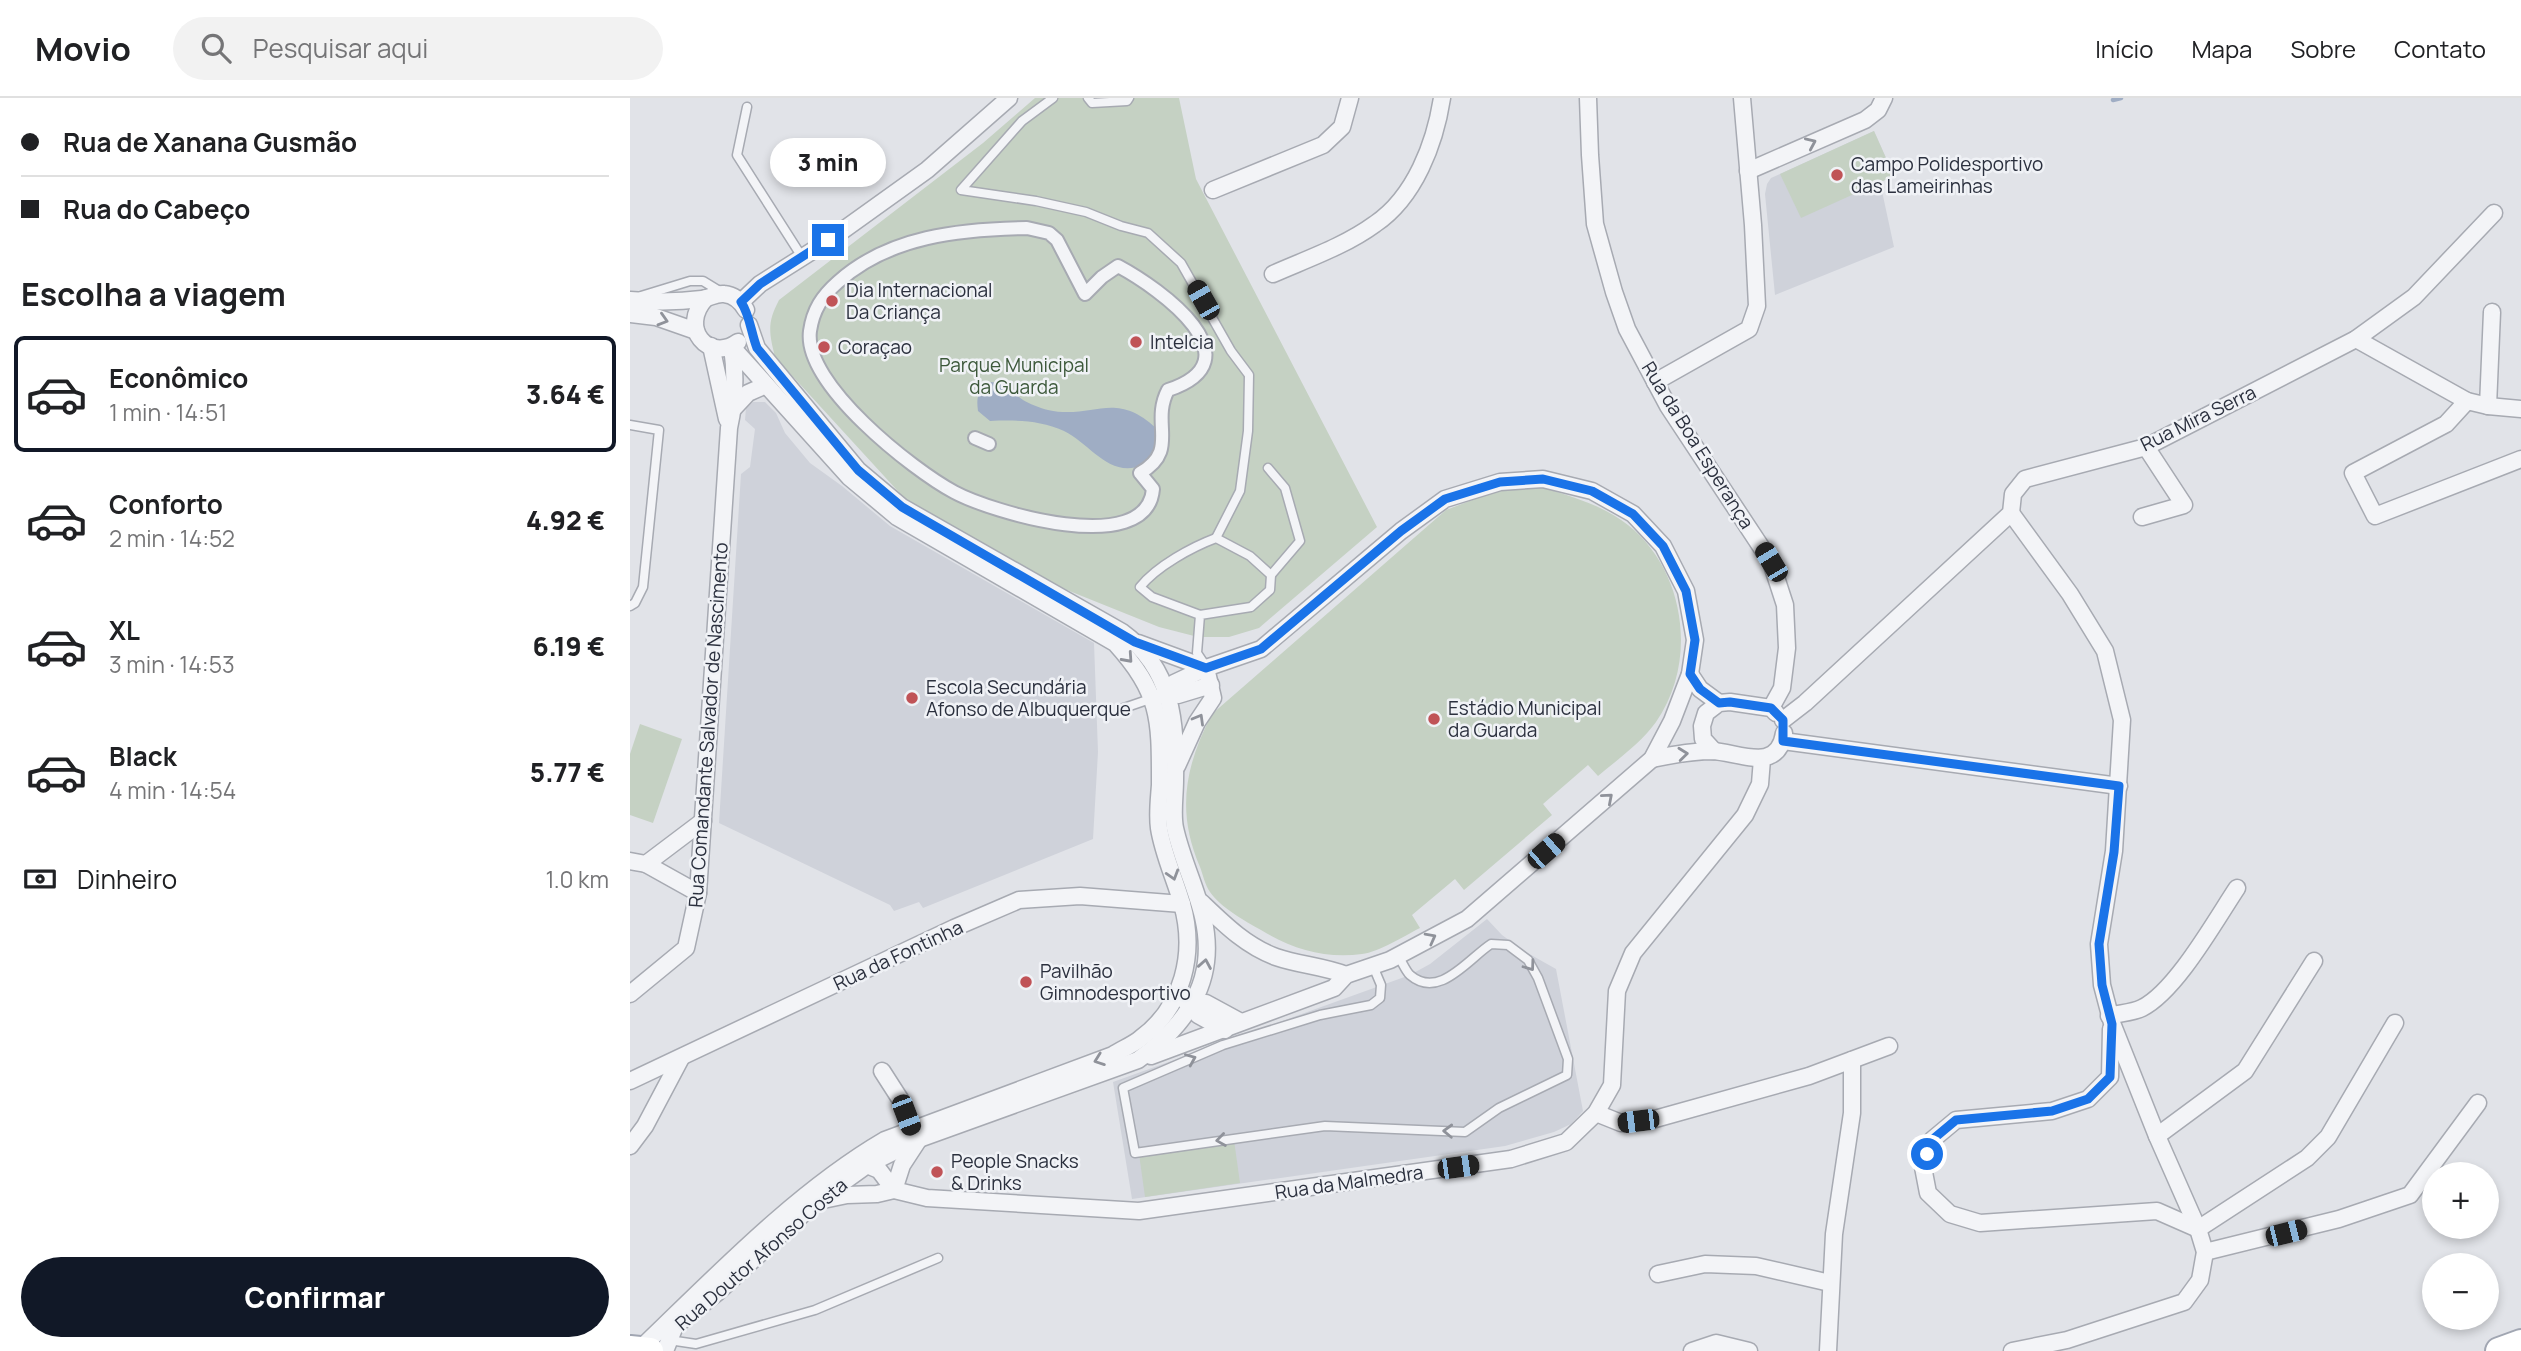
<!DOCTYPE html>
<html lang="pt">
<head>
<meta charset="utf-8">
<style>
	body { margin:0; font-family:Manrope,sans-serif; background:#f2f2f2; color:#202124; height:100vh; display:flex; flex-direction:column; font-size:26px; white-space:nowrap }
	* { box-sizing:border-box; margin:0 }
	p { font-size:23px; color:#757577 }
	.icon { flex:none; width:38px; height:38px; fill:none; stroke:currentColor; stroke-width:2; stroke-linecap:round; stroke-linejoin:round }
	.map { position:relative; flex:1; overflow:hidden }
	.drawer { display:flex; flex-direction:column; background:#fff; width:630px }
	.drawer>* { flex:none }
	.hud { display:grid; align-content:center; height:154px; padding:0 21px; background:#fff }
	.buttons { position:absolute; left:1792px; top:1064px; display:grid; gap:14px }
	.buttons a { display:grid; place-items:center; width:77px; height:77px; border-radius:50%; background:#fff; box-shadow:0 4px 10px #0003; font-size:35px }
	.end { position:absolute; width:32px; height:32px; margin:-16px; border:9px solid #1a73e8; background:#fff; box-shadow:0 0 0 4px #fff }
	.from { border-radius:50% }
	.bubble { position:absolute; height:49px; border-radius:24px; background:#fff; box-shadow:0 4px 10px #0003; font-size:23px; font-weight:800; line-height:49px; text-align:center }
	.car { position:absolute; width:21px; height:42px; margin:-21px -10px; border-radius:9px; box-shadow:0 0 5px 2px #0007; background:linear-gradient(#222 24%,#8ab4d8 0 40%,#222 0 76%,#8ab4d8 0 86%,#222 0) }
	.hud b { display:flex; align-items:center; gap:24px; height:66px; font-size:26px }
	.hud b+b { border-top:2px solid #e0e0e0 }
	.hud i { width:18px; height:18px; background:#202124 }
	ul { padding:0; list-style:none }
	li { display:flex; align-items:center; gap:21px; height:116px; margin:0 14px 10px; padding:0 7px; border:4px solid transparent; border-radius:10px }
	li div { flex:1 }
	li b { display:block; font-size:26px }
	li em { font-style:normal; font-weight:800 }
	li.on { border-color:#111827 }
	li>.icon { width:63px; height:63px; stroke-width:1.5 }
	h2 { padding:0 21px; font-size:32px; line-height:84px }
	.pay { display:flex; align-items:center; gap:18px; height:77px; padding:0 21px; font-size:26px }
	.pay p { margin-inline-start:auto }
	.primary-button { display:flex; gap:14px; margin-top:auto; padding:14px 21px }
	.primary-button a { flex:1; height:80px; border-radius:42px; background:#111827; color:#fff; font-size:28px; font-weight:800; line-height:80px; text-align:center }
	header { display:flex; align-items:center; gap:42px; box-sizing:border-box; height:98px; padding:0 35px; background:#fff; border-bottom:2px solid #e0e0e0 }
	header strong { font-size:33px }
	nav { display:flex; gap:38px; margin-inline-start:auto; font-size:24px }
	.search { width:490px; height:63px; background:#f2f2f2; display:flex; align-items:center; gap:18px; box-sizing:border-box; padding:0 24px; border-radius:38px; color:#757577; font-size:26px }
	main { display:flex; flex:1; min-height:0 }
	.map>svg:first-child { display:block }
	.built { fill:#cfd2da }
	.green { fill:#c5d1c3 }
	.water { fill:#9fadc4 }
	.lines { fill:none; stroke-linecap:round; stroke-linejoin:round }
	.stream { stroke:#9fadc4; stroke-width:4.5 }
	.service-casing { stroke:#a7aab2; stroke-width:11 }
	.pedestrian-casing { stroke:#a7aab2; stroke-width:16 }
	.minor-casing { stroke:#a7aab2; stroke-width:19 }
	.primary-casing { stroke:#a1a6b2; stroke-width:30 }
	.service { stroke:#f3f4f7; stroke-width:8 }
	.pedestrian { stroke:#f3f4f7; stroke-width:12 }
	.minor { stroke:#f3f4f7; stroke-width:16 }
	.primary { stroke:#fff; stroke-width:26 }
	.oneway { stroke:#8f929a }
	.route { stroke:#1a73e8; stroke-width:9 }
	.poi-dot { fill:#c05357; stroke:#f0f2f6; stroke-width:2.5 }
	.labels { text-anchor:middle; stroke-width:5; stroke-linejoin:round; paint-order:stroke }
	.poi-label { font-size:19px; fill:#2b303e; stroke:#f0f2f6; text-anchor:start }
	.park-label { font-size:19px; fill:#3c583a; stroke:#f0f2f6 }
	.street-label { font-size:19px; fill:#2b303e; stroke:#f0f2f6 }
</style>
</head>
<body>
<header>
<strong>Movio</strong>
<div class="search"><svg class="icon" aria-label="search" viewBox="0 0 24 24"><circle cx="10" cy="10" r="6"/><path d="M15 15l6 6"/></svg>Pesquisar aqui</div>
<nav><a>Início</a><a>Mapa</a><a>Sobre</a><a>Contato</a></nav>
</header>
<main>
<section class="drawer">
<div class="hud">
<b><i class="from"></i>Rua de Xanana Gusmão</b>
<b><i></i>Rua do Cabeço</b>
</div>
<h2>Escolha a viagem</h2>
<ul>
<li class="on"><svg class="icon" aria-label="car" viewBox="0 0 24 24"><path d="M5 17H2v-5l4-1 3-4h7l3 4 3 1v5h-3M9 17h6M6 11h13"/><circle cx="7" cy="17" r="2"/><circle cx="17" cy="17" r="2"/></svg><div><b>Econômico</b><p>1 min · 14:51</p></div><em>3.64 €</em></li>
<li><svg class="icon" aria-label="car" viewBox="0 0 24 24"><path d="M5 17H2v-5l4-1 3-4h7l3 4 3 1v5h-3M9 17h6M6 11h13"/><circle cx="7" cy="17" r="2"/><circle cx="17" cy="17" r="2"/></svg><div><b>Conforto</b><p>2 min · 14:52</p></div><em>4.92 €</em></li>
<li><svg class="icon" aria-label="car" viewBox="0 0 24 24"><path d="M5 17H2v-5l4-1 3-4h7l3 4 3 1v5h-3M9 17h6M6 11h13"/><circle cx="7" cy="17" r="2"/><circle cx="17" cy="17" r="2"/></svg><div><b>XL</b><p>3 min · 14:53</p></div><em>6.19 €</em></li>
<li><svg class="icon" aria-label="car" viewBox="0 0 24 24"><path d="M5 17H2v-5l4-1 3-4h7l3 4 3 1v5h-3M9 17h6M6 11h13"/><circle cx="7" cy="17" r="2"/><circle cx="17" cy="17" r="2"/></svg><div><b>Black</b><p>4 min · 14:54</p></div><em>5.77 €</em></li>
</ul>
<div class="pay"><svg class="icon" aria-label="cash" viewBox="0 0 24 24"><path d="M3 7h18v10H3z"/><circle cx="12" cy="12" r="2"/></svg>Dinheiro<p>1.0 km</p></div>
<div class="primary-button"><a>Confirmar</a></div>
</section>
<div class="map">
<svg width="1891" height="1253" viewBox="0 0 1891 1253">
	<rect width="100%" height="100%" fill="#e1e3e8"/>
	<g class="built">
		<polygon points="1244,33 1264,78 1250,84 1264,149 1145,197 1135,96 1137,86 1141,80 1150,76"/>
		<polygon points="123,304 135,304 146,315 155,335 180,365 212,388 260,428 464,545 468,654 463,741 293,810 289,804 264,813 260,807 89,725 111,376 120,369 125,331 115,322 116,310"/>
		<polygon points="857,821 872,837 894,853 926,871 953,1013 941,1026 924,1034 875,1048 502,1101 483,984 780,877 800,866"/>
	</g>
	<g class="green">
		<path d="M405 0H549L566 81 747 429 629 530 599 539H568L529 529 412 482 276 402 145 259C139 234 137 225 149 202L353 45Z"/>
		<polygon points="1244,33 1264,78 1171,120 1150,76"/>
		<path d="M910 389C940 398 973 407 998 427 1056 473 1068 564 1026 624 1011 645 987 662 968 678L958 667 913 706 922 717 834 792 825 781 782 817 790 830C774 838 749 854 732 856 695 861 662 851 631 832 615 823 590 809 580 794 575 787 573 777 570 769 546 713 555 668 582 616L816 412 871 391Z"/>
		<polygon points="10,626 52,641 23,725 0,717 0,656"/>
		<polygon points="604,1042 610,1085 515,1099 509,1056"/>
	</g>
	<path class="water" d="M360 284C375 285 381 294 393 302 400 306 410 310 418 312 463 322 484 291 526 330 527 344 528 360 513 367 479 381 461 346 434 333 410 322 385 322 360 323L348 313C346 299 348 292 360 284Z"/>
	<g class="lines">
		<polyline class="stream" points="1483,2 1491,0"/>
		<defs>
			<g id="service">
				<polyline points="423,0 392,23 331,92 406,103 456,114 491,128 518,135 551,165 601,253 619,277 618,333 610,393 586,440"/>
				<polyline points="458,0 462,5 497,3 499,0"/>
				<polyline points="117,9 107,57 172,159"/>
				<polyline points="11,198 60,183 73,183 91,194"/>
				<polyline points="0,327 29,332 13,489 5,505 0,508"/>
				<polyline points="638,370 655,390 670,443 641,477"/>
				<path d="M570 517 522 499 510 489C527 468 562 449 586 440L620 458 641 477 640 492 621 509 570 517 567 555 575 567"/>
				<polyline points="491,611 523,600"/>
				<path d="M743 868 751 887 750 900 741 907 690 917 593 947 493 990 505 1055 695 1028 835 1034 869 1010 937 977 938 961 908 880 898 862 878 847 861 846C838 861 809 902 780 877 775 872 772 863 768 858"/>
				<polyline points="39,1242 66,1246 185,1212 308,1160"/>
			</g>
			<g id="pedestrian">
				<path d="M397 130 419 135 427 142 455 196 472 179 488 168C531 191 629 262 538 292 520 326 550 352 510 375L523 391C517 461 361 414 324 394 283 372 173 286 180 233 183 212 192 198 208 184 259 138 331 131 397 130Z"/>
				<polyline points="345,340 359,346"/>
			</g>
			<g id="minor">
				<polyline points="958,0 960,57 965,126 984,194 997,231 1038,308 1141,464 1155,507 1157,550 1152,590 1141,610"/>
				<polyline points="1118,73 1235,22 1248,12 1254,0"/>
				<polyline points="583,92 693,47 712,29 720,0"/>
				<path d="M643 176C677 161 715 148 745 126 785 99 805 45 812 0"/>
				<path d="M76 200C48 230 79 265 108 244"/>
				<path d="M0 202C24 204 48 204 72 201 80 200 86 195 94 196 104 197 111 203 116 212"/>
				<polyline points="111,204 130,186 198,143 297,72 379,0"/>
				<polyline points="0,216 26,219 66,233"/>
				<polyline points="1726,241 1837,303 1858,308 1891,311"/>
				<polyline points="81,248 97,321"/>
				<polyline points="1025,284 1119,231 1127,208 1123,127 1112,0"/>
				<polyline points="1837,303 1816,326 1723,375 1745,418 1891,361"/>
				<polyline points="1858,308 1862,214"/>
				<polyline points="103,311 118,295 136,287"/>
				<polyline points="1381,415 1440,496 1475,553 1492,622 1484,753 1469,846 1472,887 1482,925 1527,1038 1568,1131 1575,1154 1570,1182 1554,1204 1437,1242 1382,1253"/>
				<polyline points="1512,419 1554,407 1516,349"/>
				<polyline points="508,545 576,570 631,551 771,433 815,401 870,384 913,381 962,393 1003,416 1033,448 1056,493 1065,542 1060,576 1042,623 1022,661 837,821 760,862 716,877 704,890 521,958"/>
				<polyline points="1060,576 1070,591 1089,605"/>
				<polyline points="538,595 544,585 576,570 583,600 567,624 547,668"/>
				<polyline points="533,597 538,595 548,597 581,587"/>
				<polyline points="1153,622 1175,605 1381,415 1383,396 1395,381 1516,349 1726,241 1784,199 1864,115"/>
				<polyline points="1153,643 1489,688"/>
				<polyline points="1084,653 1073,641 1072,628 1076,615 1089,605 1100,604 1141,610 1146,615"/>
				<path d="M1022 661C1041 657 1062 653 1082 653 1108 654 1148 676 1154 635"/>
				<polyline points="0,763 16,766 73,723"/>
				<polyline points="16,766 68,795"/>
				<path d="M571 804C594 826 616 848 646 859 669 867 693 868 716 877"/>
				<path d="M0 896 56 850 68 795 99 330C105 303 106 276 102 249"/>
				<polyline points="555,903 561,906 568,917 595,932"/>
				<polyline points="561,906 576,905 611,924"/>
				<path d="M1479 918C1489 915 1502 915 1512 910 1546 893 1585 823 1607 790"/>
				<polyline points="1481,931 1480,979 1458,1001 1422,1013 1326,1022 1302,1042 1293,1069 1298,1095 1320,1116 1350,1125 1527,1113 1568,1131 1677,1060 1698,1039 1765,925"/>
				<polyline points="252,973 270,1001 281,1032"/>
				<polyline points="0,983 324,830 389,802 450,798 552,806"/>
				<polyline points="966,1015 991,1025 1025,1021 1179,978 1259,948"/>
				<polyline points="1527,1038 1615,973 1684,863"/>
				<polyline points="0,1048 15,1028 51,960"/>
				<polyline points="234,1063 237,1067 249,1072 264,1092"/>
				<polyline points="264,1092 272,1067 289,1041"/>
				<polyline points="193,1102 217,1097 247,1096 264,1092 297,1100 509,1113 881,1061 936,1044 966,1015 982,987 987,893 1003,855 1115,717 1130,686 1132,661"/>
				<polyline points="1575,1154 1709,1121 1780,1097 1848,1005"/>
				<polyline points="1028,1176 1075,1166 1126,1168 1200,1185"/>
				<path d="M11 1250C85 1179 166 1094 255 1042L483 957C492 951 503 947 511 940 553 909 566 855 552 806 545 781 533 756 529 730 527 716 529 701 530 687 530 621 531 596 485 545L267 419 219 379 102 249"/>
				<path d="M35 1253 45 1228 88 1194 187 1103 237 1067 289 1041 508 962C540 939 571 906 576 864 582 816 555 776 545 730 542 716 545 698 545 682 546 624 543 571 492 534L272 409 228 372 127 250 119 227"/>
				<polyline points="1062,1253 1086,1245 1119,1253"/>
				<polyline points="1198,1253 1204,1136 1222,1015 1222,962"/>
			</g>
			<g id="primary">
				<polyline points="0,1251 20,1253"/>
				<polyline points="1869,1253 1891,1245"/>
			</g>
		</defs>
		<use href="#service" class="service-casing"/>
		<use href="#pedestrian" class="pedestrian-casing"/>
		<use href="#minor" class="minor-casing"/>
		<use href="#primary" class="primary-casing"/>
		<use href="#service" class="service"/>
		<use href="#pedestrian" class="pedestrian"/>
		<use href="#minor" class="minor"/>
		<use href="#primary" class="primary"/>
	</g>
	<defs><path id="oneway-chevron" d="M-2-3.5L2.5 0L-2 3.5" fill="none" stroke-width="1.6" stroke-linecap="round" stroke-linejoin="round" transform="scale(1.75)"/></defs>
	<g class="oneway">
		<use href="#oneway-chevron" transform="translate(1181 45) rotate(-24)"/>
		<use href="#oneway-chevron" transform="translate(33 222) rotate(17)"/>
		<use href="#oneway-chevron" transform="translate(498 560) rotate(48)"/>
		<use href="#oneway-chevron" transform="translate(569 621) rotate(-60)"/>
		<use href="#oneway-chevron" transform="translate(1053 656) rotate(-6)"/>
		<use href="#oneway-chevron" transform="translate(978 700) rotate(-41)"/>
		<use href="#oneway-chevron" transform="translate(543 777) rotate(73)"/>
		<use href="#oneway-chevron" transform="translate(801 840) rotate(-28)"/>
		<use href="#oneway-chevron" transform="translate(575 866) rotate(-80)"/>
		<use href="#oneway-chevron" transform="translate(900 868) rotate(54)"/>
		<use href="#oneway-chevron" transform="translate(561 961) rotate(-23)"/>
		<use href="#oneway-chevron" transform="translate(469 962) rotate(160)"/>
		<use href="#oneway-chevron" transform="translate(818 1033) rotate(-178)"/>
		<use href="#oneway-chevron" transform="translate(591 1042) rotate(172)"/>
	</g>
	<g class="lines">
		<path class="route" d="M198 142 130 186 111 204C120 217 121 235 127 250L228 372 272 409 505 544 576 570 631 551 771 433 815 401 870 384 913 381 962 393 1003 416 1033 448 1056 493 1065 542 1060 576 1070 591 1089 605 1100 604 1141 610 1153 622V643L1489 688 1484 754 1469 846 1472 887 1482 926 1480 979 1458 1001 1422 1013 1326 1022 1302 1042 1297 1056"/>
	</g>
	<g class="poi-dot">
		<circle cx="1207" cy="77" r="7"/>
		<circle cx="202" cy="203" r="7"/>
		<circle cx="506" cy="244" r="7"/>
		<circle cx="194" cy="249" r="7"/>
		<circle cx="282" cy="600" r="7"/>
		<circle cx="804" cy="621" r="7"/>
		<circle cx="396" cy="884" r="7"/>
		<circle cx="307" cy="1074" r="7"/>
	</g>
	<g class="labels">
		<g class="poi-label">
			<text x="1221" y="73">Campo Polidesportivo<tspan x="1221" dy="22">das Lameirinhas</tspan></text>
			<text x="216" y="199">Dia Internacional<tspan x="216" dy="22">Da Criança</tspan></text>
			<text x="520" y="251">Intelcia</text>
			<text x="208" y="256">Coraçao</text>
			<text x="296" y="596">Escola Secundária<tspan x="296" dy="22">Afonso de Albuquerque</tspan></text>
			<text x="818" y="617">Estádio Municipal<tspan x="818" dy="22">da Guarda</tspan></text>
			<text x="410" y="880">Pavilhão<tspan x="410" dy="22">Gimnodesportivo</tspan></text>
			<text x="321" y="1070">People Snacks<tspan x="321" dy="22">&amp; Drinks</tspan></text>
		</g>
		<g class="park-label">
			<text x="384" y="274">Parque Municipal<tspan x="384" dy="22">da Guarda</tspan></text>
		</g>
		<g class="street-label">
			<text transform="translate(1568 320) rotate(-26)" y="7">Rua Mira Serra</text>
			<text transform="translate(1068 347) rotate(58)" y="7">Rua da Boa Esperança</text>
			<text transform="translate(78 627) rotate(-86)" y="7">Rua Comandante Salvador de Nascimento</text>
			<text transform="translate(268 857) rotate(-25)" y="7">Rua da Fontinha</text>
			<text transform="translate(719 1084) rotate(-8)" y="7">Rua da Malmedra</text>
			<text transform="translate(131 1156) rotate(-41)" y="7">Rua Doutor Afonso Costa</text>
		</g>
	</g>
</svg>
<div class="buttons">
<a>+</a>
<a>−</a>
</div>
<i class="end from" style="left:1297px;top:1056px"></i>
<i class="end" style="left:198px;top:142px"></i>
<div class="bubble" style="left:140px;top:40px;width:116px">3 min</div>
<i class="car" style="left:573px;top:202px;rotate:330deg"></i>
<i class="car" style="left:1141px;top:464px;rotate:329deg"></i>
<i class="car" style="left:916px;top:753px;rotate:49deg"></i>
<i class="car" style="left:276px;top:1017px;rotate:159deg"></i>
<i class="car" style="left:1008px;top:1023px;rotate:263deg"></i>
<i class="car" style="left:828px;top:1069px;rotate:82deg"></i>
<i class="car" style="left:1656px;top:1135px;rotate:76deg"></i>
</div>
</main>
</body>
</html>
